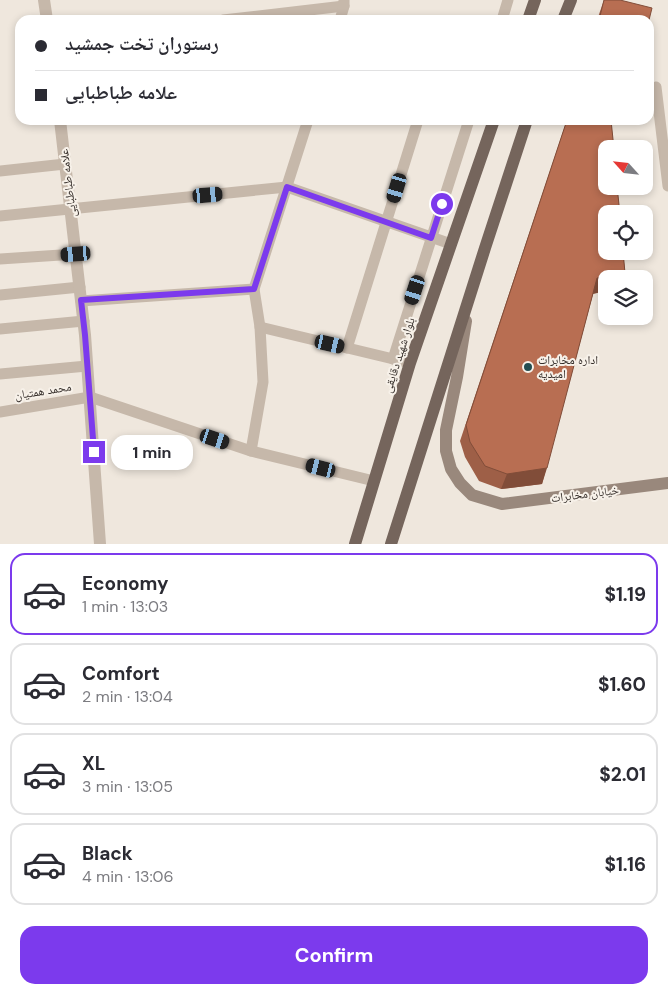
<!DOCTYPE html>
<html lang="en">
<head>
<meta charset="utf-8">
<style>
	body { margin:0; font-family:"DM Sans","Noto Naskh Arabic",sans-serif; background:#f2f2f3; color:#2b2b33; height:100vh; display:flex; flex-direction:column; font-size:19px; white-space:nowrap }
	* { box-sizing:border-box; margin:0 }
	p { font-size:16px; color:#7c7c81 }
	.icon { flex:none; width:28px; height:28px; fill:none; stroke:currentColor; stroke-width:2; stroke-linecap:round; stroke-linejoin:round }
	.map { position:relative; height:544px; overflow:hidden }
	.side { display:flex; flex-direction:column; background:#fff; flex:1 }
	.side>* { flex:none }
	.top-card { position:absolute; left:15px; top:15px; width:639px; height:110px; border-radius:15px; box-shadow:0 2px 8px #0003; display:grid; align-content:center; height:110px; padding:0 20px; background:#fff }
	.needle { width:32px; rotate:297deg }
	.controls { position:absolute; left:598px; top:140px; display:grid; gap:10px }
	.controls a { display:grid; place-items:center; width:55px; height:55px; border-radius:10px; background:#fff; box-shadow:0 2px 8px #0003; font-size:25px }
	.end { position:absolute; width:22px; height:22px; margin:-11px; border:6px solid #7c3aed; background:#fff; box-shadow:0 0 0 2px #fff }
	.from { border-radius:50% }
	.bubble { position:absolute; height:35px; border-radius:15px; background:#fff; box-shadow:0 2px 8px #0003; font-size:16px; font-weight:700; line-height:35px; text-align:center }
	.car { position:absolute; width:15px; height:30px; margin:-15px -8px; border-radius:6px; box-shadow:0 0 4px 1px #0007; background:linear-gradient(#222 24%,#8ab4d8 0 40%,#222 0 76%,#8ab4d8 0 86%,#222 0) }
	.top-card b { display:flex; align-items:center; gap:18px; height:48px; font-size:19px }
	.top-card b+b { border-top:1px solid #e1e1e2 }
	.top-card i { width:12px; height:12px; background:#2b2b33 }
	ul { padding:9px 0 0; list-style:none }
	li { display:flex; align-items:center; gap:15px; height:82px; margin:0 10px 8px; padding:0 10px; border:2px solid #e1e1e2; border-radius:15px }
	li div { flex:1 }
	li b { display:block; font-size:19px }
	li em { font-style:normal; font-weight:700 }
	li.active { border-color:#7c3aed }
	li>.icon { width:45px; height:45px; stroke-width:1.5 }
	.primary-button { display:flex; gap:10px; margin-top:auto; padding:10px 20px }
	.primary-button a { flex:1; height:58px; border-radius:15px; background:#7c3aed; color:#fff; font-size:20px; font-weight:700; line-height:58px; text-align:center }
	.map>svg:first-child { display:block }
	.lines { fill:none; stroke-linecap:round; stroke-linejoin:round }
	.minor { stroke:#c6b8aa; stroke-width:11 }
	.tertiary { stroke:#c6b8aa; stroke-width:12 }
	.secondary { stroke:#99887c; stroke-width:12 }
	.primary { stroke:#75655c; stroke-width:12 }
	.wall { fill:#9e5f47 }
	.shaded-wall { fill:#814d39 }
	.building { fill:#b86e52; stroke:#814d39 }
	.route { stroke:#7c3aed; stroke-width:6 }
	.poi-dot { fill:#234d51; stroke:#f7f1e9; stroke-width:2 }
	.labels { text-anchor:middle; stroke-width:4; stroke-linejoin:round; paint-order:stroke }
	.street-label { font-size:12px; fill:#342d29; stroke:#f7f1e9 }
	.poi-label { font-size:12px; fill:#342d29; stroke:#f7f1e9; text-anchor:start }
</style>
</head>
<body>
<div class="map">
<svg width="668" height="544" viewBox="0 0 668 544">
	<rect width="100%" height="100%" fill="#efe7dd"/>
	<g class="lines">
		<g class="minor">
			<polyline points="223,20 344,6"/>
			<polyline points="340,20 344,6 344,0"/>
			<polyline points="502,20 508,0"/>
			<polyline points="656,87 668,186"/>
			<polyline points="0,171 65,164"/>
			<polyline points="0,216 287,187 451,244"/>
			<polyline points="0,259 76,254"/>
			<polyline points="0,295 80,287"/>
			<polyline points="81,301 254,289"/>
			<polyline points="260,327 410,363"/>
			<polyline points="0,329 84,321"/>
			<polyline points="347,348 418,120"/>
			<polyline points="393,359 469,120"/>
			<polyline points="0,374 87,366"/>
			<polyline points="0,412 90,397 251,451 374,481"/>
			<polyline points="251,451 263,382 260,327 254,289 308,120"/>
		</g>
		<g class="tertiary">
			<polyline points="44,0 47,20"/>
			<polyline points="60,120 85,335 100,544"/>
		</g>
		<polyline class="secondary" points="466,321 457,377 446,430 446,451 451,469 460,483 472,495 502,504 668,483"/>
		<g class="primary">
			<polyline points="528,20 535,0"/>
			<polyline points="563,20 571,0"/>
			<polyline points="355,544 410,363 494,120"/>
			<polyline points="391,544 485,248 527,120"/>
		</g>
	</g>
	<g class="wall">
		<polygon points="604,0 649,20 597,20"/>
		<polygon points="567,120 611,120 625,273 623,279 606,279 606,291 593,294 542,484 501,489 479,481 465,457 460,441"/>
	</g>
	<g class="shaded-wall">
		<polygon points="625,273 623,279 606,279 606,291 591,294 597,278"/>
		<polygon points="547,468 542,484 501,489 507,474"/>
	</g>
	<g class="building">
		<polygon points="604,0 620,0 652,8 649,20 599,20"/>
		<polygon points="567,120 611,120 614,149 606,149 606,186 617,186 620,214 606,214 606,251 623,251 625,273 597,278 547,468 507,474 485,466 470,442 466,425"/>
	</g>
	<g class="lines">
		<polyline class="route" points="94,452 85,335 81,300 254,289 287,187 431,238 442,204"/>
	</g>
	<circle class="poi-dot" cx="528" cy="367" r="5"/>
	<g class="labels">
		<g class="street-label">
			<text transform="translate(68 183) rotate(-97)" y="4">علامه طباطبایی</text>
			<text transform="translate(399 355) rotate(-72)" y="4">بلوار شهید دقایقی</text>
			<text transform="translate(43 391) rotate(-9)" y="4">محمد همتیان</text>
			<text transform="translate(585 494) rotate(-7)" y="4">خیابان مخابرات</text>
		</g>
		<g class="poi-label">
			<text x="538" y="364">اداره مخابرات<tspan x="538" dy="14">امیدیه</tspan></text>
		</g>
	</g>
</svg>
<div class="controls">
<a><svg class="needle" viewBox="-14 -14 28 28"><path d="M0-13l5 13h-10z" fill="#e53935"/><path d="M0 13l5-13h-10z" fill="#7c7c81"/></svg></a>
<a><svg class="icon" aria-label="locate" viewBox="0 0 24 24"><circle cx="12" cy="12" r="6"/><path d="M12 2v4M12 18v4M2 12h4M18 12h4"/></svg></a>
<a><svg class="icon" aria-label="layers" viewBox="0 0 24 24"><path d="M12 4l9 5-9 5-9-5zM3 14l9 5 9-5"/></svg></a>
</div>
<i class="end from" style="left:442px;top:204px"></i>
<i class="end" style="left:94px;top:452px"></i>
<div class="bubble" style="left:111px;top:435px;width:82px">1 min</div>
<i class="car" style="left:397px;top:188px;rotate:197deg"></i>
<i class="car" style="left:208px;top:195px;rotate:85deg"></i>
<i class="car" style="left:76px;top:254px;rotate:266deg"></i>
<i class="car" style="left:415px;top:290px;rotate:198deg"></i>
<i class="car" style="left:330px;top:344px;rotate:103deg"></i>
<i class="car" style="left:215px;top:439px;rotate:108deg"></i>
<i class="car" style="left:321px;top:468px;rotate:284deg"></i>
<div class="top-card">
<b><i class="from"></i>رستوران تخت جمشید</b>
<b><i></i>علامه طباطبایی</b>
</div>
</div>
<section class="side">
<ul>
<li class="active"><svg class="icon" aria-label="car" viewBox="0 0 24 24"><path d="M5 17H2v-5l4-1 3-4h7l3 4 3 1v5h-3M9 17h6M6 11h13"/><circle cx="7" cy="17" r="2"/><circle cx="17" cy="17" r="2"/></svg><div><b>Economy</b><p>1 min · 13:03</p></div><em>$1.19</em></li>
<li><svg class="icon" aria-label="car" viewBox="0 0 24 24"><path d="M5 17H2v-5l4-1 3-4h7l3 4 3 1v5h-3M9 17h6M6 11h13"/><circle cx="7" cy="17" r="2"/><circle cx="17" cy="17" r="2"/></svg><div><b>Comfort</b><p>2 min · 13:04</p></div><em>$1.60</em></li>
<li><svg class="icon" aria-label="car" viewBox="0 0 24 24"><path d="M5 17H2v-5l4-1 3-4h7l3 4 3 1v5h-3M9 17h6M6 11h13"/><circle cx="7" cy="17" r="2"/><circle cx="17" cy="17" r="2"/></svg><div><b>XL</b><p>3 min · 13:05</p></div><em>$2.01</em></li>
<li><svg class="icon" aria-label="car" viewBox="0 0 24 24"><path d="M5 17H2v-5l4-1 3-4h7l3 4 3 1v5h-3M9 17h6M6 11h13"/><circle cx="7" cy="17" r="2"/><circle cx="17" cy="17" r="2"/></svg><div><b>Black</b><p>4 min · 13:06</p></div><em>$1.16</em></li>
</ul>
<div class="primary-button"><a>Confirm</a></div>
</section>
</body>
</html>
